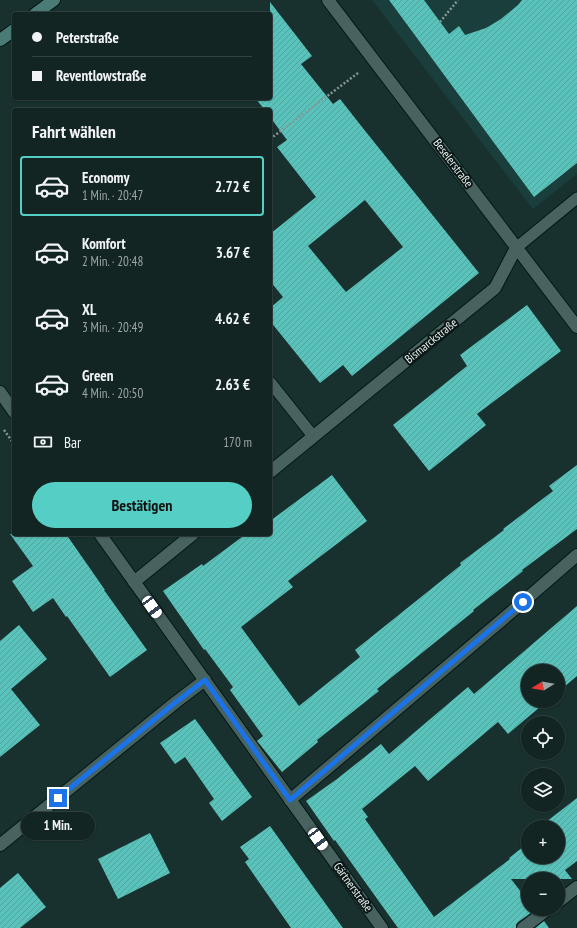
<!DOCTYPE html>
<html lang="de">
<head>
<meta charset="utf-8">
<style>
	body { margin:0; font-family:"PT Sans Narrow",sans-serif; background:#1b2d2a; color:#f1f3f6; height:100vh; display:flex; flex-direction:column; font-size:15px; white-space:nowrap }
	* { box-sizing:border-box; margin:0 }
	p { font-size:13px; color:#9ca5a5 }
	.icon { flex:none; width:22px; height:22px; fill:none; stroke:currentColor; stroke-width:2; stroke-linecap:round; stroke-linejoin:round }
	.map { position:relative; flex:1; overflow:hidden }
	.panel { position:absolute; left:12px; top:108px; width:260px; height:428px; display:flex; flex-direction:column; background:#122522; border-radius:4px; box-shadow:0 1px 3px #0004,0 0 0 1px #314240 }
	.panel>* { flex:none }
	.top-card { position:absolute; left:12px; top:12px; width:260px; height:88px; border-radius:4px; box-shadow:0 1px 3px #0004,0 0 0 1px #314240; display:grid; align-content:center; height:88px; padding:0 20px; background:#122522 }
	.needle { width:26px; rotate:259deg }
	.controls { position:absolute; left:521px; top:664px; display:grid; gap:8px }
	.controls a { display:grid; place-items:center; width:44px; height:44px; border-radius:50%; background:#122522; box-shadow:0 1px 3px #0004,0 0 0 1px #314240; font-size:20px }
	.end { position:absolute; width:18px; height:18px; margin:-9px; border:5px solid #1a73e8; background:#fff; box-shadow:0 0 0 2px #fff }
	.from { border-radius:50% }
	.bubble { position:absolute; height:28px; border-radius:14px; background:#122522; box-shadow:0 1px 3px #0004,0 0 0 1px #314240; font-size:13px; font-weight:600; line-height:28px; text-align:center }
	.car { position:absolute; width:12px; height:24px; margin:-12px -6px; border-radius:5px; box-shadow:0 0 3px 1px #0007; background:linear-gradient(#fff 24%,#345 0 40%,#fff 0 76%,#345 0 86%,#fff 0) }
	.top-card b { display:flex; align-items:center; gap:14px; height:38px; font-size:15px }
	.top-card b+b { border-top:1px solid #314240 }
	.top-card i { width:10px; height:10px; background:#f1f3f6 }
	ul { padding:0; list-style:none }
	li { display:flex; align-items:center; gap:12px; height:60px; margin:0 8px 6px; padding:0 12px; border:2px solid transparent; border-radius:4px }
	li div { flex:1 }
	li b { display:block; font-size:15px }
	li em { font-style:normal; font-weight:600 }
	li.current { border-color:#55cec5 }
	li>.icon { width:36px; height:36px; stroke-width:1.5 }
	h2 { padding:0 20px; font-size:18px; line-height:48px }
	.pay { display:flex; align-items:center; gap:10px; height:44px; padding:0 20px; font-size:15px }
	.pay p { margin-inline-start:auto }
	.cta { display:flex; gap:8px; margin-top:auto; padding:8px 20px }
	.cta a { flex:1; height:46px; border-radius:24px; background:#55cec5; color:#111; font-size:16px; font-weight:600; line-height:46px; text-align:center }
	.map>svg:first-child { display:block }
	.built { fill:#1a3e3b }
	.building { fill:url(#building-hatch); fill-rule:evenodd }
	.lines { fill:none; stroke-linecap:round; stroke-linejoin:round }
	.service-casing { stroke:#011817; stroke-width:13 }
	.minor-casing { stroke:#011817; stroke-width:14 }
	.secondary-casing { stroke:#011817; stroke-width:14 }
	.path { stroke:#859896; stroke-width:2.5; stroke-dasharray:2 2; stroke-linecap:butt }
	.service { stroke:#48625f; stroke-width:11 }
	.minor { stroke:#48625f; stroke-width:12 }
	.secondary { stroke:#4b7b77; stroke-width:12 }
	.route { stroke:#1a73e8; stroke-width:5 }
	.labels { text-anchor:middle; stroke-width:4; stroke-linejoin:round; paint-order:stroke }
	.street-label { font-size:12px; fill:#e5f3f1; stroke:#0c1615 }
</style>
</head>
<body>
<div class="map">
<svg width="577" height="928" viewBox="0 0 577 928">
	<defs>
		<pattern id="building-hatch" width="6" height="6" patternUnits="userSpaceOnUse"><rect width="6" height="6" fill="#59c3bb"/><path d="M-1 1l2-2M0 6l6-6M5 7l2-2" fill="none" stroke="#54a49e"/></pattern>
	</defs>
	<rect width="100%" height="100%" fill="#18312e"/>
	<polygon class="built" points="372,0 577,0 577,174 533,209"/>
	<g class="building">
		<polygon points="389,0 424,0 449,34 459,26 465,35 486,28 501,19 518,5 522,0 577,0 577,163 534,197"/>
		<path d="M270 2 312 56 301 64 333 104 340 99 366 132 479 273 352 376 343 365 320 383 270 321V308L283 297 270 281V234L316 197 277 147 287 140 270 117V110H265L255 98H270ZM365 200 403 247 346 292 308 246Z"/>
		<polygon points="527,305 561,351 477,414 486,425 429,471 393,425 467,366 460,355"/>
		<polygon points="577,465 577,529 522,570 523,571 473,610 474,611 377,689 379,691 317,740 318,742 282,772 257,741 263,736 230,690 233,687 205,649 204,650 163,591 202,564 203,566 246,534 270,534 270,521 332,475 367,521 288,581 293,587 241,627 299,706 360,657 355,650 461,565 460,563 504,530 503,529 553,491 549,486"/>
		<polygon points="10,534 66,534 105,590 104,590 147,650 110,677 67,616 66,617 53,598 33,612 12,581 33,566"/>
		<polygon points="577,606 577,676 558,692 558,671 528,671 528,701 547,701 508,734 498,722 428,781 415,766 362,809 368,817 365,819 434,917 510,859 509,858 528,843 528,857 558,857 558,827 549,827 550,826 546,822 577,798 577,861 565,870 572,879 511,879 528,901 528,909 535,910 518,922 516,925 516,928 398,928 335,840 334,841 306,801 337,779 381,744 389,754 468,687 474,694"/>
		<polygon points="19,625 47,659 11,689 40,725 0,757 0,641"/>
		<polygon points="195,719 252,797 222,821 209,803 214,799 185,757 175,764 160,743"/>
		<polygon points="270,826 312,885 343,928 291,928 245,862 249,859 240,847"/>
		<polygon points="150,833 170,873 118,899 98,859"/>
		<polygon points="18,873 46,907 20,928 0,928 0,888"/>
		<polygon points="544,921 549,928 535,928"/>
	</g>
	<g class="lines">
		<defs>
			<g id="service">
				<polyline points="516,248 577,198"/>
				<polyline points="270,382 313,436"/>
			</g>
			<g id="minor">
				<polyline points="328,0 577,327"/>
				<polyline points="0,392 14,412"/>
				<polyline points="270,472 495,288 516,248"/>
				<polyline points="100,534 382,928"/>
				<polyline points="134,582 193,534"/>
				<polyline points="290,800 523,602 577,555"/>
				<polyline points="0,845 176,702 205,680"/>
				<polyline points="558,902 577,887"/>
				<polyline points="523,928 548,909"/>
			</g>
			<g id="secondary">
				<polyline points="35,14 54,0"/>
				<polyline points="0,40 14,30"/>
			</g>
		</defs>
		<use href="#service" class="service-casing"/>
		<use href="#minor" class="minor-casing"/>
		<use href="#secondary" class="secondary-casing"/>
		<g class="path">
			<polyline points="440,22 458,0"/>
			<polyline points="270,139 358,73"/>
			<polyline points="4,430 14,444"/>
		</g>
		<use href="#service" class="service"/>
		<use href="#minor" class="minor"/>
		<use href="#secondary" class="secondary"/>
	</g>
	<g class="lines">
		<polyline class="route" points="58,798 176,702 205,680 290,800 523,602"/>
	</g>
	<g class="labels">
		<g class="street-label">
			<text transform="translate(453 163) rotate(53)" y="4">Beselerstraße</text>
			<text transform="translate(431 341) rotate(-39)" y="4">Bismarckstraße</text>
			<text transform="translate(353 887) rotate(54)" y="4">Gärtnerstraße</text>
		</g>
	</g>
</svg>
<div class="controls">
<a><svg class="needle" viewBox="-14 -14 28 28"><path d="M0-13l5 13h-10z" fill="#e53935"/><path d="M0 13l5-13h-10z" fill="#9ca5a5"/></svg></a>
<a><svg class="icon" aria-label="locate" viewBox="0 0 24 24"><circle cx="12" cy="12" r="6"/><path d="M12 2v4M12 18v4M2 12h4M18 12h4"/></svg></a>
<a><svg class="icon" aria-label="layers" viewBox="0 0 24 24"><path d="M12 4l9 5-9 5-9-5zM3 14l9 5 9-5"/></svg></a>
<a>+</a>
<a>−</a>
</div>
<i class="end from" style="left:523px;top:602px"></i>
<i class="end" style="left:58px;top:798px"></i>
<div class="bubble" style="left:21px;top:812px;width:74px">1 Min.</div>
<i class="car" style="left:152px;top:607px;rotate:144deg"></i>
<i class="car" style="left:318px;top:839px;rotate:144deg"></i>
<div class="top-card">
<b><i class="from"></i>Peterstraße</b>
<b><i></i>Reventlowstraße</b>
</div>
<section class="panel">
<h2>Fahrt wählen</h2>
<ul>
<li class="current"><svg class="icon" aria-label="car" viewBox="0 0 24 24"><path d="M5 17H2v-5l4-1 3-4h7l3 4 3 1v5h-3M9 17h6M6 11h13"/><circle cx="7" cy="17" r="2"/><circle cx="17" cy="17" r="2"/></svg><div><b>Economy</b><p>1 Min. · 20:47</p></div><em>2.72 €</em></li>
<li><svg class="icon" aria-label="car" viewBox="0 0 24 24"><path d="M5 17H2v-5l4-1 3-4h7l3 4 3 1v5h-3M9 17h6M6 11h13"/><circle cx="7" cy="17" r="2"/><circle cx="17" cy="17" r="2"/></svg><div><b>Komfort</b><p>2 Min. · 20:48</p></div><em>3.67 €</em></li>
<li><svg class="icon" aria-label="car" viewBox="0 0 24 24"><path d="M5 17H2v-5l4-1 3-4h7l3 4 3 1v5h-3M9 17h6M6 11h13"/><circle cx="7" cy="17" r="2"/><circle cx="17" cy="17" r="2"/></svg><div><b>XL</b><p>3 Min. · 20:49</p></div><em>4.62 €</em></li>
<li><svg class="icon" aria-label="car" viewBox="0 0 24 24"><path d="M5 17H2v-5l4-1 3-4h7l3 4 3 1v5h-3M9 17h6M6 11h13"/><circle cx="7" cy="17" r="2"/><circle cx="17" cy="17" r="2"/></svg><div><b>Green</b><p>4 Min. · 20:50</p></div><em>2.63 €</em></li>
</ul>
<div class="pay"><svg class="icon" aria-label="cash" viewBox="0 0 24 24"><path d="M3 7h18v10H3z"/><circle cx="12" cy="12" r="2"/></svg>Bar<p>170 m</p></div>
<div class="cta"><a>Bestätigen</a></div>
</section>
</div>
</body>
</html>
